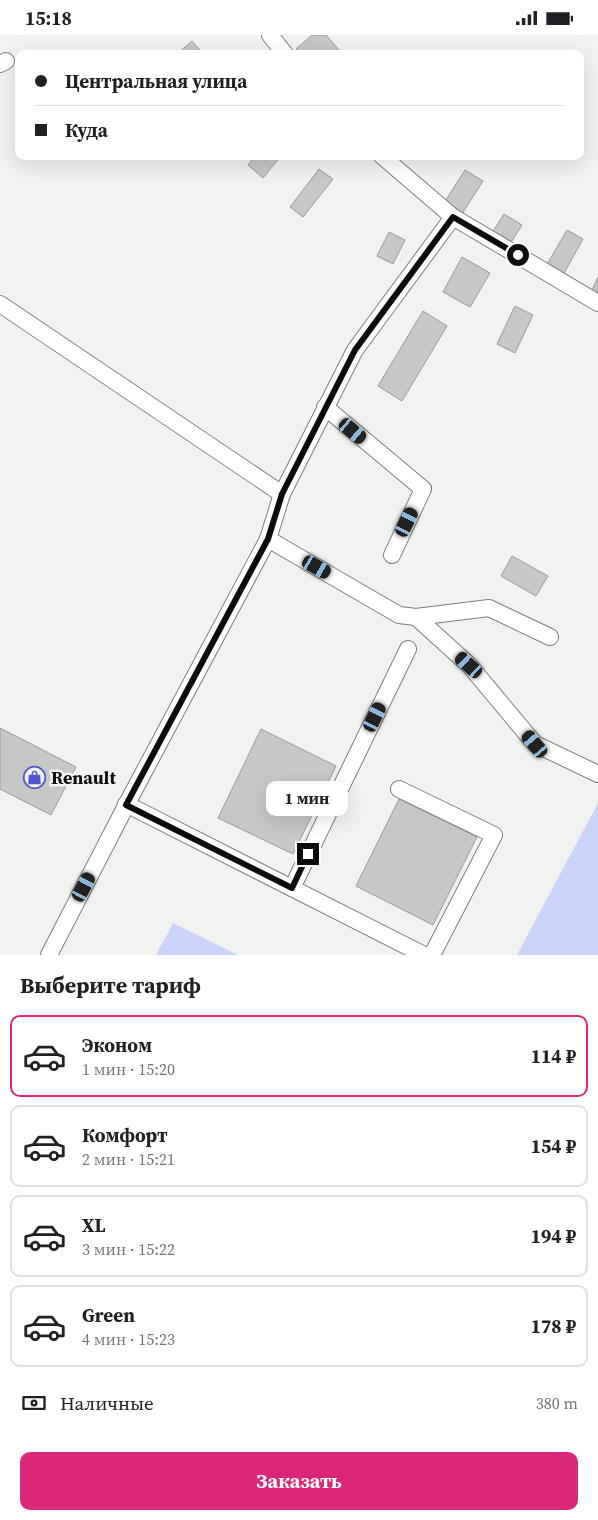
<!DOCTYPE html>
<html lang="ru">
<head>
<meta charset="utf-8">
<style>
	body { margin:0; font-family:"Source Serif 4",serif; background:#f6f6f6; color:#202124; height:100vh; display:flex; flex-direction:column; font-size:19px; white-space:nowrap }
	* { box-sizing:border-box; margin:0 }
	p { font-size:16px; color:#757577 }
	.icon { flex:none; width:28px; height:28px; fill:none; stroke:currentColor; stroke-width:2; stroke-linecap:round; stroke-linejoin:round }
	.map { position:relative; height:920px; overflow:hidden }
	.sheet { display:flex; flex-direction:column; background:#fff; flex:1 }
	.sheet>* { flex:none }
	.banner { position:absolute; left:15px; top:15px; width:569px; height:110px; border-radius:10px; box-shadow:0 5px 20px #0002; display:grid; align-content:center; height:110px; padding:0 20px; background:#fff }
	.end { position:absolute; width:22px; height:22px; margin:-11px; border:6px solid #0b0c0b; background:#fff; box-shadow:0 0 0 2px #fff }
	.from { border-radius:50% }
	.bubble { position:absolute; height:35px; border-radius:10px; background:#fff; box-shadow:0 5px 20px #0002; font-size:16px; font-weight:700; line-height:35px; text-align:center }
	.car { position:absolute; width:15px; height:30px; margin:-15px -8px; border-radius:6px; box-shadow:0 0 4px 1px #0007; background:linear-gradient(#222 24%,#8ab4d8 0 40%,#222 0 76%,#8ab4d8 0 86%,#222 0) }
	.banner b { display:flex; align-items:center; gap:18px; height:48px; font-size:19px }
	.banner b+b { border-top:1px solid #e0e0e0 }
	.banner i { width:12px; height:12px; background:#202124 }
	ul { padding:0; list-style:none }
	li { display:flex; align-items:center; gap:15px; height:82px; margin:0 10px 8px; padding:0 10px; border:2px solid #e0e0e0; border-radius:10px }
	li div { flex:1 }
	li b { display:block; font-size:19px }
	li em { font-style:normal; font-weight:700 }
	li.active { border-color:#db2777 }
	li>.icon { width:45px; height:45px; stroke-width:1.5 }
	h2 { padding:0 20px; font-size:22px; line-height:60px }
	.pay { display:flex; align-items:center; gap:12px; height:55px; padding:0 20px; font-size:19px }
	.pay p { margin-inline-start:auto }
	.button { display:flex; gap:10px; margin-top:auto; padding:10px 20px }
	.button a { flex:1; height:58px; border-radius:10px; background:#db2777; color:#fff; font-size:20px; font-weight:700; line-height:58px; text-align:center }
	.status { display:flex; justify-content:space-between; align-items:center; height:35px; padding:0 25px; background:#fff; direction:ltr }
	.status svg { height:14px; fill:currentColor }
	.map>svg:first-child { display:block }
	.green { fill:#cbd3fb }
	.building { fill:#c5c8c5; stroke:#989b98 }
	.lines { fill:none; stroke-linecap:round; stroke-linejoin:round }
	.minor-casing { stroke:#7c7f7c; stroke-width:18 }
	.minor { stroke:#fff; stroke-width:16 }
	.route { stroke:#0b0c0b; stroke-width:6 }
	.labels { text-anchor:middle; stroke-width:5; stroke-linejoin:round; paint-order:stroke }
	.poi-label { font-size:18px; font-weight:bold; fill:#0b0c0b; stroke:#f0f3f0; text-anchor:start }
</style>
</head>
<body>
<div class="status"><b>15:18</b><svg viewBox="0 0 49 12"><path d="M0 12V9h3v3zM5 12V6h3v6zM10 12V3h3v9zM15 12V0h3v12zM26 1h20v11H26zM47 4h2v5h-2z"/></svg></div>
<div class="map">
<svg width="598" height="920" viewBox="0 0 598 920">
	<rect width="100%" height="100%" fill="#f0f3f0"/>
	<g class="green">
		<polygon points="598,768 598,920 517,920"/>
		<polygon points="173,888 238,920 156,920"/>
	</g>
	<g class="building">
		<polygon points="312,0 326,0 340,16 336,19 300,19 296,14"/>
		<polygon points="192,6 203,19 177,19"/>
		<polygon points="255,121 281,121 263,143 248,130"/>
		<polygon points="319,134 333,144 303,182 290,172"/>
		<polygon points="465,135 483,146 462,179 444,168"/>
		<polygon points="504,179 522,190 508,212 490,201"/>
		<polygon points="567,195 583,204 563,240 546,231"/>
		<polygon points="389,197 405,205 393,229 377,221"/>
		<polygon points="462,222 490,238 470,272 443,257"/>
		<polygon points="598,242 598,261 591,257"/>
		<polygon points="515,271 533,280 515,318 497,309"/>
		<polygon points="423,276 447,291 402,366 378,351"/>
		<polygon points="512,521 548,541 536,561 501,541"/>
		<polygon points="0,693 76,732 51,780 0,754"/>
		<polygon points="261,694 336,731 293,819 218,783"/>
		<polygon points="399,764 477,802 433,890 356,851"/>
	</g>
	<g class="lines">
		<defs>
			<g id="minor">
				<polyline points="270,0 285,19"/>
				<polyline points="0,29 6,26"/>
				<polyline points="382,121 453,182 598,268"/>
				<polyline points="0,269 282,459"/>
				<polyline points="325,372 423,454 392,520"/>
				<polyline points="268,504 399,580 416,582 489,573 550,602"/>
				<polyline points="416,582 469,630 535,709 598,739"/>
				<polyline points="399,754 494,800 432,920"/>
				<polyline points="126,769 424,920"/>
				<polyline points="292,853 408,614"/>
				<polyline points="49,920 131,761 268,504 282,459 355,315 453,182"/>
			</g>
		</defs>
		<use href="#minor" class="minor-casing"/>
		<use href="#minor" class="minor"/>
	</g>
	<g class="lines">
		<polyline class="route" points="308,819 292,853 126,770 268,504 282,459 355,315 453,182 518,220"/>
	</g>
	<defs>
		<symbol id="shop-ring" viewBox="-11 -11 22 22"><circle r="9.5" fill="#f0f3f0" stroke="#5056cd" stroke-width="1.5"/><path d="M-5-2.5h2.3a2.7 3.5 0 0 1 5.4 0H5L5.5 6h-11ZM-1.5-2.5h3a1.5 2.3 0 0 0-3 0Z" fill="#5056cd"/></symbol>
	</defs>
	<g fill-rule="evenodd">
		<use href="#shop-ring" x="22" y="730" width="25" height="25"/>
	</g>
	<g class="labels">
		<g class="poi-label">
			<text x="51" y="749">Renault</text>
		</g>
	</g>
</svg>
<i class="end from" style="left:518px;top:220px"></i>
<i class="end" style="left:308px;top:819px"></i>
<div class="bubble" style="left:266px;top:746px;width:82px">1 мин</div>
<i class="car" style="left:353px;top:396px;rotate:130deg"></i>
<i class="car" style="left:407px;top:487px;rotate:26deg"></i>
<i class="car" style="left:317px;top:532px;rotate:120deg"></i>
<i class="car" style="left:469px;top:630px;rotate:312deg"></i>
<i class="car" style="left:375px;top:682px;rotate:26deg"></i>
<i class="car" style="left:535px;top:709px;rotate:320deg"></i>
<i class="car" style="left:84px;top:852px;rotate:28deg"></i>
<div class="banner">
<b><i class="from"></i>Центральная улица</b>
<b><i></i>Куда</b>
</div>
</div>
<section class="sheet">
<h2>Выберите тариф</h2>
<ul>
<li class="active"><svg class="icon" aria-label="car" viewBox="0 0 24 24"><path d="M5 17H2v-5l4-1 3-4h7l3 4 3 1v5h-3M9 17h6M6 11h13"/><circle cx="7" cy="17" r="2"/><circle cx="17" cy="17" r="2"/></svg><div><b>Эконом</b><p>1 мин · 15:20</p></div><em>114 ₽</em></li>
<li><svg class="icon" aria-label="car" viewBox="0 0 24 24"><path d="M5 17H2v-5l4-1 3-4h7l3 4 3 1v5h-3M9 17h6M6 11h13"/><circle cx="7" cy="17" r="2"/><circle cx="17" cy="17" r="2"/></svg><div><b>Комфорт</b><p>2 мин · 15:21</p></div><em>154 ₽</em></li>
<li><svg class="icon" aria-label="car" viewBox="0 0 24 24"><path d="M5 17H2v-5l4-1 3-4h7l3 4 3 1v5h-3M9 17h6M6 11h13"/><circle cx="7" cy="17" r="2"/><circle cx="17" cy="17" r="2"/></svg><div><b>XL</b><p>3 мин · 15:22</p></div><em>194 ₽</em></li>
<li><svg class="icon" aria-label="car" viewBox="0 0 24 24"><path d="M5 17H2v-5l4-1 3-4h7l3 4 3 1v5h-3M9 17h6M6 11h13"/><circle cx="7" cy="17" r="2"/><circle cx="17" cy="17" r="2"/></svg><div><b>Green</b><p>4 мин · 15:23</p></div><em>178 ₽</em></li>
</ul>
<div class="pay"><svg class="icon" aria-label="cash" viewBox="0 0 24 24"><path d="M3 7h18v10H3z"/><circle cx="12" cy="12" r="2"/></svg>Наличные<p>380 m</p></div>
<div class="button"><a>Заказать</a></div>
</section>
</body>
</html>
